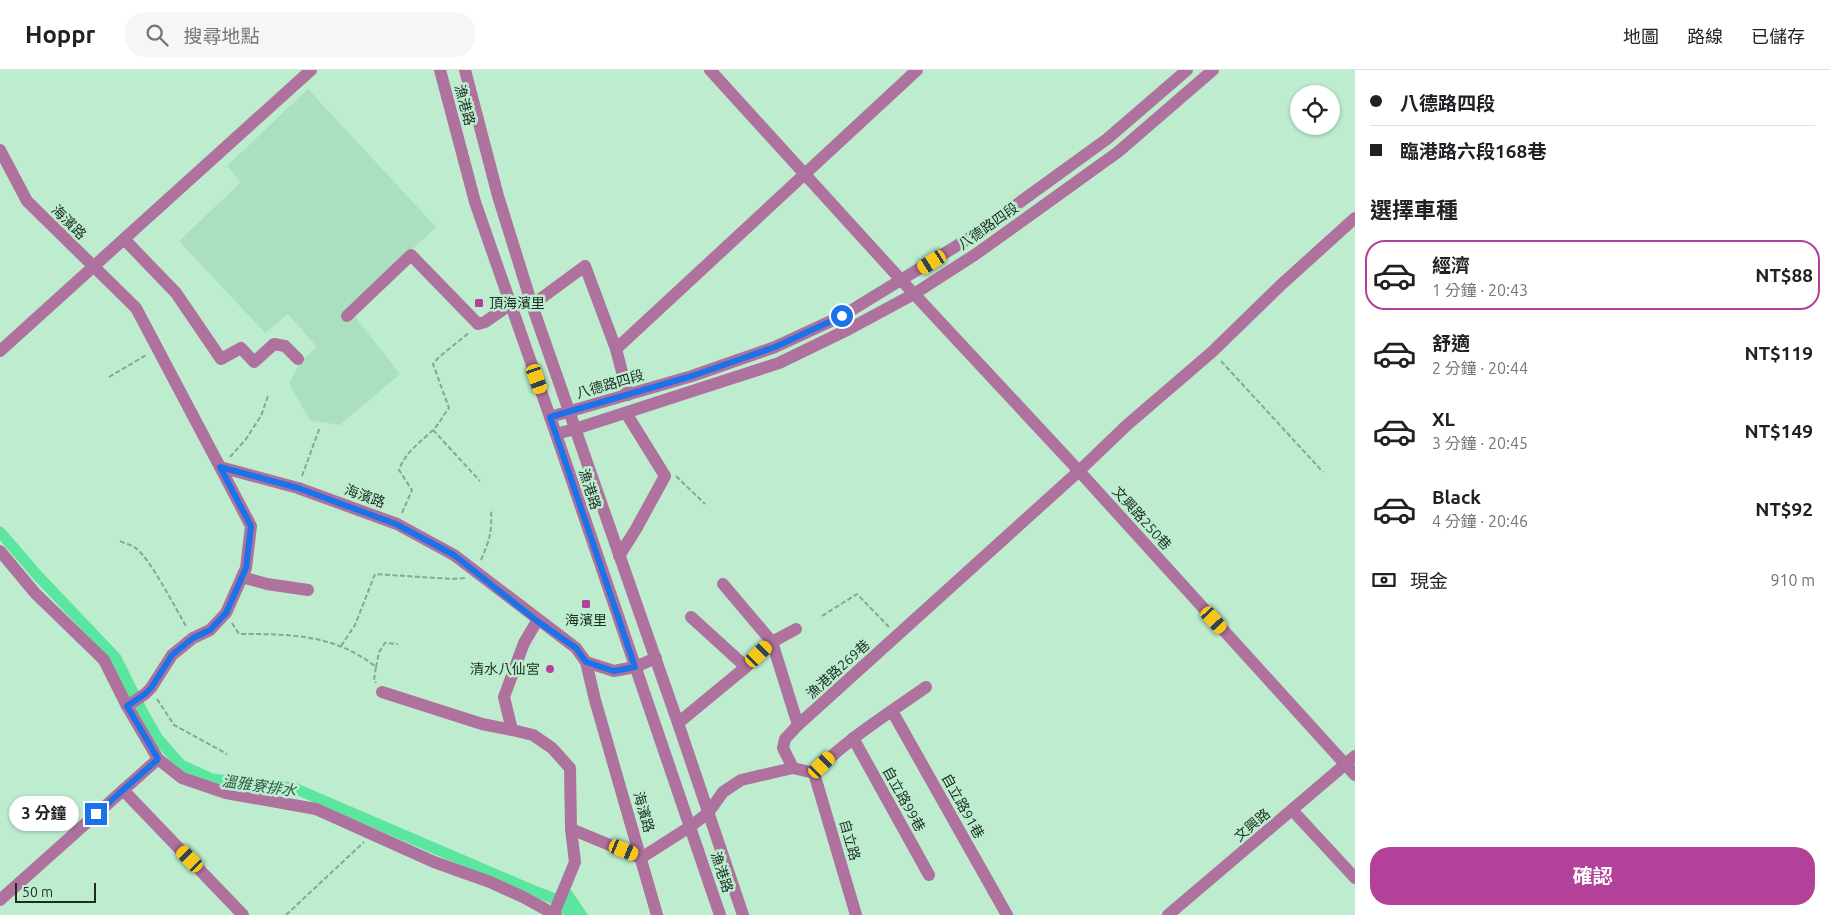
<!DOCTYPE html>
<html lang="zh-TW">
<head>
<meta charset="utf-8">
<style>
	body { margin:0; font-family:Ubuntu,"Noto Sans TC",sans-serif; background:#f6f6f6; color:#202124; height:100vh; display:flex; flex-direction:column; font-size:19px; white-space:nowrap }
	* { box-sizing:border-box; margin:0 }
	p { font-size:16px; color:#757577 }
	.icon { flex:none; width:28px; height:28px; fill:none; stroke:currentColor; stroke-width:2; stroke-linecap:round; stroke-linejoin:round }
	.map { position:relative; flex:1; overflow:hidden }
	.details { display:flex; flex-direction:column; background:#fff; width:475px }
	.details>* { flex:none }
	.banner { display:grid; align-content:center; height:110px; padding:0 15px; background:#fff }
	.controls { position:absolute; left:1290px; top:15px; display:grid; gap:10px }
	.controls a { display:grid; place-items:center; width:50px; height:50px; border-radius:50%; background:#fff; box-shadow:0 1px 4px #0004; font-size:25px }
	.scale { position:absolute; left:15px; bottom:12px; width:81px; box-sizing:border-box; padding-left:5px; border:2px solid #1c2e24; border-top:0; font-size:14px; line-height:18px; white-space:nowrap; color:#1c2e24; -webkit-text-stroke:4px #bdeccf; paint-order:stroke }
	.end { position:absolute; width:22px; height:22px; margin:-11px; border:6px solid #1a73e8; background:#fff; box-shadow:0 0 0 2px #fff }
	.from { border-radius:50% }
	.bubble { position:absolute; height:35px; border-radius:18px; background:#fff; box-shadow:0 1px 4px #0004; font-size:16px; font-weight:700; line-height:35px; text-align:center }
	.car { position:absolute; width:15px; height:30px; margin:-15px -8px; border-radius:6px; box-shadow:0 0 4px 1px #0007; background:linear-gradient(#f5c518 24%,#345 0 40%,#f5c518 0 76%,#345 0 86%,#f5c518 0) }
	.banner b { display:flex; align-items:center; gap:18px; height:48px; font-size:19px }
	.banner b+b { border-top:1px solid #e0e0e0 }
	.banner i { width:12px; height:12px; background:#202124 }
	ul { padding:0; list-style:none }
	li { display:flex; align-items:center; gap:15px; height:70px; margin:0 10px 8px; padding:0 5px; border:2px solid transparent; border-radius:20px }
	li div { flex:1 }
	li b { display:block; font-size:19px }
	li em { font-style:normal; font-weight:700 }
	li.current { border-color:#b34099 }
	li>.icon { width:45px; height:45px; stroke-width:1.5 }
	h2 { padding:0 15px; font-size:22px; line-height:60px }
	.pay { display:flex; align-items:center; gap:12px; height:55px; padding:0 15px; font-size:19px }
	.pay p { margin-inline-start:auto }
	.button { display:flex; gap:10px; margin-top:auto; padding:10px 15px }
	.button a { flex:1; height:58px; border-radius:20px; background:#b34099; color:#fff; font-size:20px; font-weight:700; line-height:58px; text-align:center }
	header { display:flex; align-items:center; gap:30px; box-sizing:border-box; height:70px; padding:0 25px; background:#fff; border-bottom:1px solid #e0e0e0 }
	header strong { font-size:24px }
	nav { display:flex; gap:28px; margin-inline-start:auto; font-size:18px }
	.search { width:350px; height:45px; background:#f6f6f6; display:flex; align-items:center; gap:12px; box-sizing:border-box; padding:0 18px; border-radius:20px; color:#757577; font-size:19px }
	main { display:flex; flex:1; min-height:0 }
	.map>svg:first-child { display:block }
	.built { fill:#aae0c0 }
	.water { fill:#5ae69f }
	.lines { fill:none; stroke-linecap:round; stroke-linejoin:round }
	.canal { stroke:#5ae69f; stroke-width:11 }
	.path { stroke:#84a993; stroke-width:2; stroke-dasharray:5 2.5; stroke-linecap:butt }
	.minor { stroke:#af719d; stroke-width:12 }
	.route { stroke:#1a73e8; stroke-width:6 }
	.poi-dot { fill:#b34099; stroke:#bdeccf; stroke-width:2 }
	.labels { text-anchor:middle; stroke-width:5; stroke-linejoin:round; paint-order:stroke }
	.street-label { font-size:14px; fill:#1c2e24; stroke:#bdeccf }
	.poi-label { font-size:14px; fill:#1c2e24; stroke:#bdeccf; text-anchor:start }
	.water-label { font-size:15px; font-style:italic; fill:#295f43; stroke:#bdeccf }
</style>
</head>
<body>
<header>
<strong>Hoppr</strong>
<div class="search"><svg class="icon" aria-label="search" viewBox="0 0 24 24"><circle cx="10" cy="10" r="6"/><path d="M15 15l6 6"/></svg>搜尋地點</div>
<nav><a>地圖</a><a>路線</a><a>已儲存</a></nav>
</header>
<main>
<div class="map">
<svg width="1355" height="845" viewBox="0 0 1355 845">
	<rect width="100%" height="100%" fill="#bdeccf"/>
	<polygon class="built" points="308,19 436,157 349,239 400,304 340,355 310,350 289,314 300,292 317,277 288,244 265,263 179,171 241,112 227,96"/>
	<polygon class="water" points="569,820 571,820 588,845 564,845 561,842"/>
	<g class="lines">
		<polyline class="canal" points="0,462 39,507 116,588 143,643 158,669 181,695 212,709 294,718 534,821 573,836 578,845"/>
		<g class="path">
			<polyline points="1221,291 1323,402"/>
			<polyline points="109,307 148,284"/>
			<polyline points="433,360 480,411"/>
			<polyline points="230,387 246,369 261,346 268,326"/>
			<polyline points="302,406 320,357"/>
			<polyline points="676,406 705,434"/>
			<path d="M402 443 412 420 399 400C405 383 419 373 432 361 439 355 443 345 449 338L433 294 439 287 470 262"/>
			<path d="M120 471C125 474 130 474 134 477 148 484 177 541 187 558"/>
			<path d="M481 490C490 469 492 462 491 439"/>
			<polyline points="822,546 857,524 889,557"/>
			<path d="M232 553 239 564C289 564 335 564 376 597L374 610 376 613"/>
			<polyline points="341,576 355,555 375,504 452,509 465,508"/>
			<polyline points="376,597 379,582 385,573 398,574"/>
			<polyline points="157,629 174,655 227,684"/>
			<polyline points="286,845 364,772"/>
		</g>
		<g class="minor">
			<polyline points="440,0 475,132 556,364 720,845"/>
			<polyline points="465,0 498,126 532,235 678,653 743,845"/>
			<polyline points="710,0 902,211 1079,401 1355,705"/>
			<polyline points="0,80 27,131 136,238 220,397 298,418 397,454 454,485 576,578 586,592 595,630 657,845"/>
			<polyline points="124,169 176,223 221,289 241,278 254,292 274,274 285,276 298,289"/>
			<polyline points="532,235 585,196 616,279 628,325"/>
			<polyline points="347,246 411,185 478,254 485,252 511,234"/>
			<polyline points="616,279 917,0"/>
			<polyline points="0,281 311,0"/>
			<polyline points="550,347 692,306 775,277 842,246 976,164 1107,69 1187,0"/>
			<polyline points="556,364 575,359 779,293 849,259 914,224 976,184 1118,82 1213,0"/>
			<polyline points="0,481 35,523 104,590 127,636 158,689 182,708 226,723 316,739 434,792 490,812 523,827 556,845"/>
			<polyline points="619,486 636,459 665,406 626,343"/>
			<polyline points="242,507 267,514 308,520"/>
			<polyline points="723,514 772,572 798,655"/>
			<polyline points="691,547 746,597"/>
			<polyline points="537,551 524,573 504,627 512,660 533,665 552,678 570,698 571,759 575,792 554,843"/>
			<polyline points="586,592 614,601 635,597 656,588"/>
			<polyline points="382,622 482,654 512,660"/>
			<polyline points="127,636 145,624 151,618 172,585 193,568 210,560 226,543 246,498 251,456 220,397"/>
			<polyline points="892,641 1007,845"/>
			<polyline points="678,653 746,597 772,572 796,559"/>
			<polyline points="853,668 929,805"/>
			<polyline points="793,698 783,678 785,669 798,655 1079,401 1127,355 1212,282 1282,214 1355,148"/>
			<polyline points="814,703 856,845"/>
			<path d="M814 703C847 669 888 644 926 617"/>
			<polyline points="123,720 243,845"/>
			<polyline points="1293,741 1355,808"/>
			<polyline points="571,759 641,788"/>
			<polyline points="641,788 691,756 708,743 723,722 741,710 793,698 814,703"/>
			<polyline points="0,830 158,689"/>
			<polyline points="1168,845 1355,686"/>
		</g>
	</g>
	<g class="lines">
		<polyline class="route" points="96,744 158,689 127,636 145,624 151,618 172,585 193,568 210,560 226,543 246,498 251,456 220,397 298,418 396,454 454,485 537,551 576,578 586,592 614,601 635,597 550,347 692,306 775,277 842,246"/>
	</g>
	<g class="poi-dot">
		<rect x="474" y="228" width="10" height="10" rx="2.5"/>
		<rect x="581" y="529" width="10" height="10" rx="2.5"/>
		<circle cx="550" cy="599" r="5"/>
	</g>
	<g class="labels">
		<g class="street-label">
			<text transform="translate(465 35) rotate(75)" y="5">漁港路</text>
			<text transform="translate(69 152) rotate(45)" y="5">海濱路</text>
			<text transform="translate(988 156) rotate(-35)" y="5">八德路四段</text>
			<text transform="translate(610 314) rotate(-16)" y="5">八德路四段</text>
			<text transform="translate(590 419) rotate(72)" y="5">漁港路</text>
			<text transform="translate(365 426) rotate(20)" y="5">海濱路</text>
			<text transform="translate(1142 448) rotate(48)" y="5">文興路250巷</text>
			<text transform="translate(838 599) rotate(-42)" y="5">漁港路269巷</text>
			<text transform="translate(904 729) rotate(61)" y="5">自立路99巷</text>
			<text transform="translate(963 736) rotate(61)" y="5">自立路91巷</text>
			<text transform="translate(644 742) rotate(74)" y="5">海濱路</text>
			<text transform="translate(1252 755) rotate(-40)" y="5">文興路</text>
			<text transform="translate(850 770) rotate(74)" y="5">自立路</text>
			<text transform="translate(722 802) rotate(72)" y="5">漁港路</text>
		</g>
		<g class="poi-label">
			<text x="489" y="238">頂海濱里</text>
			<text x="586" y="555" text-anchor="middle">海濱里</text>
			<text x="540" y="604" text-anchor="end">清水八仙宮</text>
		</g>
		<g class="water-label">
			<text transform="translate(259 716) rotate(8)" y="5">溫雅寮排水</text>
		</g>
	</g>
</svg>
<div class="controls">
<a><svg class="icon" aria-label="locate" viewBox="0 0 24 24"><circle cx="12" cy="12" r="6"/><path d="M12 2v4M12 18v4M2 12h4M18 12h4"/></svg></a>
</div>
<div class="scale">50 m</div>
<i class="end from" style="left:842px;top:246px"></i>
<i class="end" style="left:96px;top:744px"></i>
<div class="bubble" style="left:9px;top:726px;width:70px">3 分鐘</div>
<i class="car" style="left:932px;top:192px;rotate:238deg"></i>
<i class="car" style="left:537px;top:309px;rotate:161deg"></i>
<i class="car" style="left:1214px;top:550px;rotate:138deg"></i>
<i class="car" style="left:759px;top:584px;rotate:46deg"></i>
<i class="car" style="left:822px;top:695px;rotate:45deg"></i>
<i class="car" style="left:624px;top:780px;rotate:112deg"></i>
<i class="car" style="left:190px;top:789px;rotate:316deg"></i>
</div>
<section class="details">
<div class="banner">
<b><i class="from"></i>八德路四段</b>
<b><i></i>臨港路六段168巷</b>
</div>
<h2>選擇車種</h2>
<ul>
<li class="current"><svg class="icon" aria-label="car" viewBox="0 0 24 24"><path d="M5 17H2v-5l4-1 3-4h7l3 4 3 1v5h-3M9 17h6M6 11h13"/><circle cx="7" cy="17" r="2"/><circle cx="17" cy="17" r="2"/></svg><div><b>經濟</b><p>1 分鐘 · 20:43</p></div><em>NT$88</em></li>
<li><svg class="icon" aria-label="car" viewBox="0 0 24 24"><path d="M5 17H2v-5l4-1 3-4h7l3 4 3 1v5h-3M9 17h6M6 11h13"/><circle cx="7" cy="17" r="2"/><circle cx="17" cy="17" r="2"/></svg><div><b>舒適</b><p>2 分鐘 · 20:44</p></div><em>NT$119</em></li>
<li><svg class="icon" aria-label="car" viewBox="0 0 24 24"><path d="M5 17H2v-5l4-1 3-4h7l3 4 3 1v5h-3M9 17h6M6 11h13"/><circle cx="7" cy="17" r="2"/><circle cx="17" cy="17" r="2"/></svg><div><b>XL</b><p>3 分鐘 · 20:45</p></div><em>NT$149</em></li>
<li><svg class="icon" aria-label="car" viewBox="0 0 24 24"><path d="M5 17H2v-5l4-1 3-4h7l3 4 3 1v5h-3M9 17h6M6 11h13"/><circle cx="7" cy="17" r="2"/><circle cx="17" cy="17" r="2"/></svg><div><b>Black</b><p>4 分鐘 · 20:46</p></div><em>NT$92</em></li>
</ul>
<div class="pay"><svg class="icon" aria-label="cash" viewBox="0 0 24 24"><path d="M3 7h18v10H3z"/><circle cx="12" cy="12" r="2"/></svg>現金<p>910 m</p></div>
<div class="button"><a>確認</a></div>
</section>
</main>
</body>
</html>
